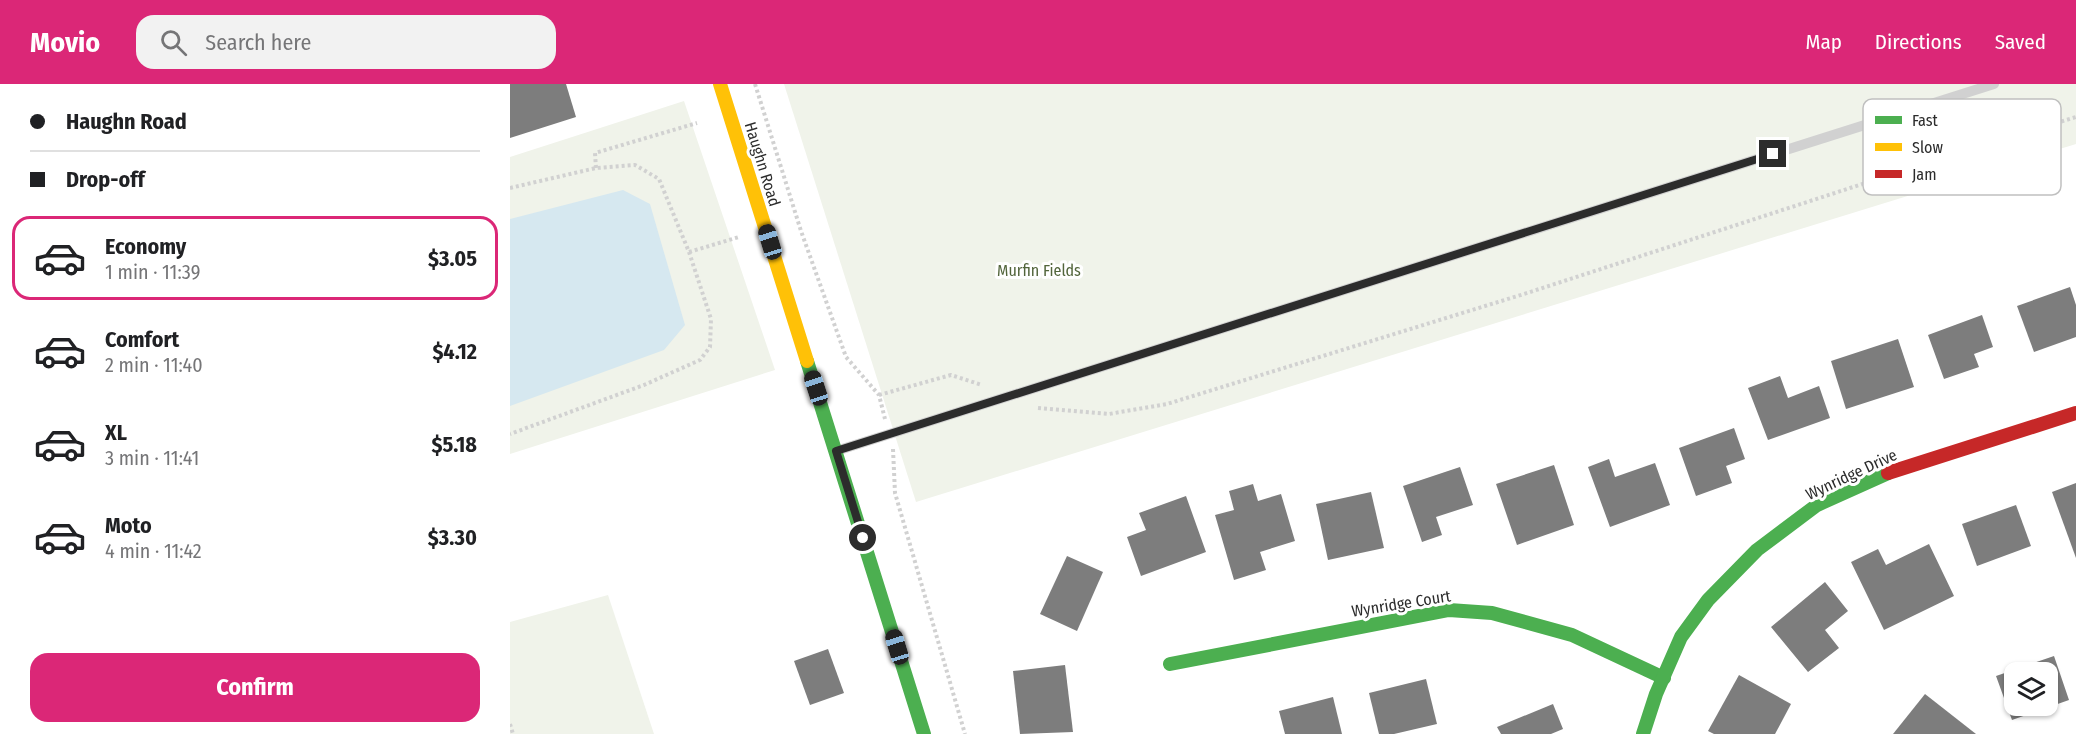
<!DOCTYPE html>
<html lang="en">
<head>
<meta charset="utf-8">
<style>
	body { margin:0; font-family:"Fira Sans Condensed",sans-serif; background:#f2f2f2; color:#202124; height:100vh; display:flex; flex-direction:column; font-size:22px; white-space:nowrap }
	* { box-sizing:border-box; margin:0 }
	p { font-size:20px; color:#757577 }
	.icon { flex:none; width:33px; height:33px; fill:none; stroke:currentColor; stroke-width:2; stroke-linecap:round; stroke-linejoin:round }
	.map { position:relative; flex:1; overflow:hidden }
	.sheet { display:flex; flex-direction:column; background:#fff; width:510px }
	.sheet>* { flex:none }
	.banner { display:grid; align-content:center; height:132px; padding:0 30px; background:#fff }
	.buttons { position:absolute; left:1494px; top:578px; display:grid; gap:12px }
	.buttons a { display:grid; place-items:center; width:54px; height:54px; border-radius:12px; background:#fff; box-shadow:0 2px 4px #0004; font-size:30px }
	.end { position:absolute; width:27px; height:27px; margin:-14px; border:8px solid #2c2c2c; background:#fff; box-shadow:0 0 0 3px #fff }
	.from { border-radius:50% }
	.car { position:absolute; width:18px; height:36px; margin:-18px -9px; border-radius:8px; box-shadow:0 0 4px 2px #0007; background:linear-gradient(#222 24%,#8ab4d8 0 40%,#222 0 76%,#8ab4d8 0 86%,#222 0) }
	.banner b { display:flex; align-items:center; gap:21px; height:57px; font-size:22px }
	.banner b+b { border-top:2px solid #e0e0e0 }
	.banner i { width:15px; height:15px; background:#202124 }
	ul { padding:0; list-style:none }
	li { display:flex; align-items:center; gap:18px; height:84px; margin:0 12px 9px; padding:0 18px; border:3px solid transparent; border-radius:18px }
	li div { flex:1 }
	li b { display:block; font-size:22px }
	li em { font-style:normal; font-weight:700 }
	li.on { border-color:#db2777 }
	li>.icon { width:54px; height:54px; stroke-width:1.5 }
	.cta { display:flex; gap:12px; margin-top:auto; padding:12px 30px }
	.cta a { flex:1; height:69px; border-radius:18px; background:#db2777; color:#fff; font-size:24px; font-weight:700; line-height:69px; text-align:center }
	header { display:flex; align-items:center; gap:36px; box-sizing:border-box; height:84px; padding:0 30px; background:#db2777; color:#fff }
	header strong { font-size:28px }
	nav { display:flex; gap:33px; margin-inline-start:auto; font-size:21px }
	.search { width:420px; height:54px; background:#f2f2f2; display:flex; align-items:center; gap:15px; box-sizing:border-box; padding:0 21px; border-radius:18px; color:#757577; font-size:22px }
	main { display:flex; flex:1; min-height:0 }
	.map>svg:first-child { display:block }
	.green { fill:#f0f3ea }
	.water { fill:#d6e8f0 }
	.building { fill:#7d7d7d; fill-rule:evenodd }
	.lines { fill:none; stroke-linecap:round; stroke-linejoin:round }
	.path { stroke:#d1d1d1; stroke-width:4; stroke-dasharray:3 3; stroke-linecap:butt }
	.lane { stroke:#d1d1d1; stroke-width:10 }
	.fast { stroke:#4caf50; stroke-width:14 }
	.slow { stroke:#ffc107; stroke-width:14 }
	.jam { stroke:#c62828; stroke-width:14 }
	.route { stroke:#2c2c2c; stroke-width:8 }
	.labels { text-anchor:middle; stroke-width:6; stroke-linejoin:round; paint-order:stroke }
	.street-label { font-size:16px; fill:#2c2c2c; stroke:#fff }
	.park-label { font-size:16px; fill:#52653b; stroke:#fff }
	.key { fill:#fff; stroke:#c0c0c0; stroke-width:1.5 }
	.key-label { font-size:16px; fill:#2c2c2c }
</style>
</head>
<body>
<header>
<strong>Movio</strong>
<div class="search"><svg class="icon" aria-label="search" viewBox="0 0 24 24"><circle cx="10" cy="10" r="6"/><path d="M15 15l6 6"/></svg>Search here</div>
<nav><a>Map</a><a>Directions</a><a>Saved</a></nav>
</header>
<main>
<section class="sheet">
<div class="banner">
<b><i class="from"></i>Haughn Road</b>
<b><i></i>Drop-off</b>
</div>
<ul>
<li class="on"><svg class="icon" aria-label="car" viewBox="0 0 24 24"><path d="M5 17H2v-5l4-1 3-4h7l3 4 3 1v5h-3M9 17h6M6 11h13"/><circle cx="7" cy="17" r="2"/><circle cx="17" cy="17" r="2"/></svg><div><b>Economy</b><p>1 min · 11:39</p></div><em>$3.05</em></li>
<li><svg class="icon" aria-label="car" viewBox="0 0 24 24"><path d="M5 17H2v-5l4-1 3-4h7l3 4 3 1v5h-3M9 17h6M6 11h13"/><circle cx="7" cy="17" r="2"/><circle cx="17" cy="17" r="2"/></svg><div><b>Comfort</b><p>2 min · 11:40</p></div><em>$4.12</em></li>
<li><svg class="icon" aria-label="car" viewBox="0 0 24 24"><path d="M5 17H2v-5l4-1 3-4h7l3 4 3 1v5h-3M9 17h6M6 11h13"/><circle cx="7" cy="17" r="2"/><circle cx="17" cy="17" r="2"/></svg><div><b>XL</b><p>3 min · 11:41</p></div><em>$5.18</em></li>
<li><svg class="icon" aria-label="car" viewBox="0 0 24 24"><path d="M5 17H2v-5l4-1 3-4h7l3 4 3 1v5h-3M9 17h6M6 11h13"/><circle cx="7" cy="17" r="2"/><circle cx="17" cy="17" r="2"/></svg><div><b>Moto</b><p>4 min · 11:42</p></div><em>$3.30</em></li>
</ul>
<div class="cta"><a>Confirm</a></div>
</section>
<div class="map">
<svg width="1566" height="650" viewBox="0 0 1566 650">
	<rect width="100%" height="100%" fill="#fff"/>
	<g class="green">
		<polygon points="274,0 1566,0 1566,60 406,418"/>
		<polygon points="174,17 265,286 0,370 0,73"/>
		<polygon points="98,511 144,650 0,650 0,538"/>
	</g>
	<polygon class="water" points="113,106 140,120 175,241 154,266 0,322 0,135"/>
	<g class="building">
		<polygon points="0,0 56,0 66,33 0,54"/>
		<polygon points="1560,203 1566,221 1566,253 1524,268 1507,222"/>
		<polygon points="1472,231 1483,263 1464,270 1469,283 1434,295 1418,251"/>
		<polygon points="1388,255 1404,303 1336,325 1321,277"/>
		<polygon points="1270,292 1278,314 1309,302 1320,334 1258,356 1238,304"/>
		<polygon points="1224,344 1235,375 1216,382 1222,399 1186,412 1169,364"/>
		<polygon points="1099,375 1105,393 1145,379 1160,421 1100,443 1078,383"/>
		<polygon points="1044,381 1064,441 1007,461 986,400"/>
		<polygon points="950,383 963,421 926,433 932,451 912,458 893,402"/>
		<polygon points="1566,399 1566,474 1542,408"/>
		<polygon points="743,400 748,417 771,410 785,457 750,468 756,486 724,496 705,431 724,426 719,407"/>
		<polygon points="861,408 874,464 818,476 806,420"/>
		<polygon points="676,412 696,468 631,492 617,453 636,446 629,429"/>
		<polygon points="1506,421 1521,462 1467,482 1452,440"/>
		<polygon points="1419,460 1444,512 1374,546 1341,478 1368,465 1376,481"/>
		<polygon points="557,472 593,488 567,547 530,530"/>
		<polygon points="1315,498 1338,527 1315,546 1329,564 1298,588 1261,543"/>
		<polygon points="318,565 334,609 300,621 284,577"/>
		<path d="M1544 572 1559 616 1502 636 1486 592ZM1504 588H1538V621H1504Z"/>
		<polygon points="555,581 563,648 510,650 503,587"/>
		<polygon points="1229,591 1281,620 1265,650 1204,650 1198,647"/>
		<polygon points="916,595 927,640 884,650 869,650 859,609"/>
		<polygon points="1415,610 1466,650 1383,650"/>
		<polygon points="823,613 832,650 775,650 769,627"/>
		<polygon points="1043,620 1053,645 1041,650 991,650 987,643"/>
	</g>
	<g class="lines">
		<g class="path">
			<polyline points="245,0 291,147 336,273 369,311 375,335"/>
			<polyline points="86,84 85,69 187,39"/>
			<polyline points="0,104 86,84 125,81 149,95 179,168 201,235 200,263 190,276 134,301 0,350"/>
			<polyline points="179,168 229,153"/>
			<polyline points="369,311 441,291 472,301"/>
			<polyline points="528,324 599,330 657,320 1014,210 1454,67 1566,33"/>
			<polyline points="383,365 385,409 455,650"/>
			<polyline points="0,640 3,650"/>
		</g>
		<polyline class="lane" points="326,367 1484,0"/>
		<g class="fast">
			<polyline points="297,277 414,650"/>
			<polyline points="660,580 939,526 982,529 1062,551 1154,594"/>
			<polyline points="1133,650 1146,610 1171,553 1198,516 1247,466 1307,421 1378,389"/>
		</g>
		<polyline class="slow" points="210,0 297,277"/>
		<polyline class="jam" points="1378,389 1566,329"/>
	</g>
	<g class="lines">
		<polyline class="route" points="353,454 326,367 1263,70"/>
	</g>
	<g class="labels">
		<g class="street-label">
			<text transform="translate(253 80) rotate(73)" y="6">Haughn Road</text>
			<text transform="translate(1341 390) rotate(-25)" y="6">Wynridge Drive</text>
			<text transform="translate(891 519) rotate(-9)" y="6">Wynridge Court</text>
		</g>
		<g class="park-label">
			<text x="529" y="192">Murfin Fields</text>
		</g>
	</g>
	<rect x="1353" y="15" width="198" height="96" rx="9" class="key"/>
	<rect x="1365" y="32" width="27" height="8" fill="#4caf50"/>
	<rect x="1365" y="59" width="27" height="8" fill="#ffc107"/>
	<rect x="1365" y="86" width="27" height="8" fill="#c62828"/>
	<g class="key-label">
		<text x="1402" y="42">Fast</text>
		<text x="1402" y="69">Slow</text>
		<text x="1402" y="96">Jam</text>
	</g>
</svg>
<div class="buttons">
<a><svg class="icon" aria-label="layers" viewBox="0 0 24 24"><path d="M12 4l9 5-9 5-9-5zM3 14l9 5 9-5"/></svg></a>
</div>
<i class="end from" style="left:353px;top:454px"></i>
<i class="end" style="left:1263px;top:70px"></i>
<i class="car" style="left:260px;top:158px;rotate:343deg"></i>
<i class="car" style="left:306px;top:304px;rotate:342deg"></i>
<i class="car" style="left:387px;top:563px;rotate:343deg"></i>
</div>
</main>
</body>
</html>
